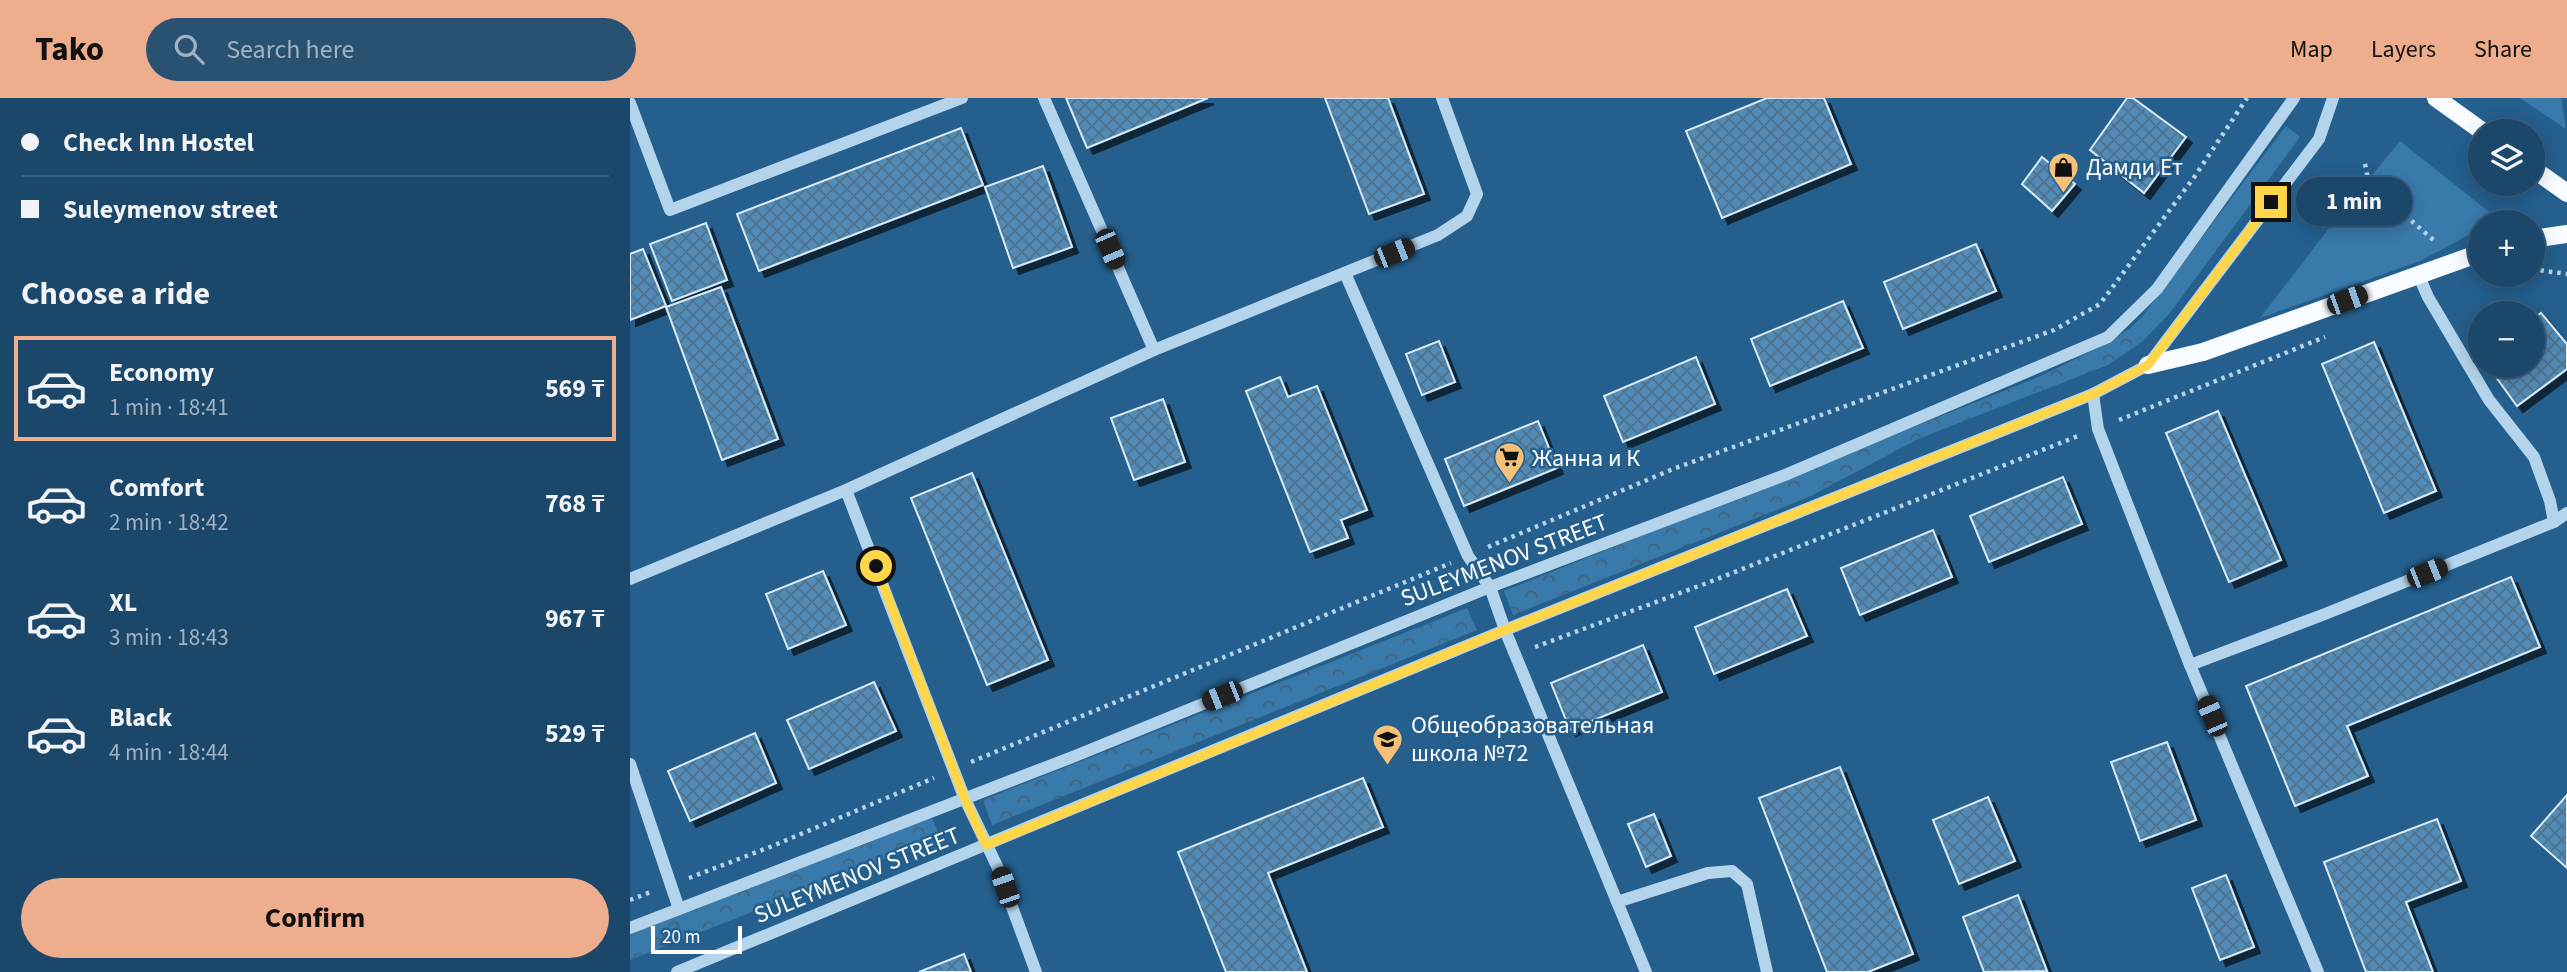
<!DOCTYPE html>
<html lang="en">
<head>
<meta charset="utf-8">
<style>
	body { margin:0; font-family:"Source Sans 3",sans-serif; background:#285172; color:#f1f3f6; height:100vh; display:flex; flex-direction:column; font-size:26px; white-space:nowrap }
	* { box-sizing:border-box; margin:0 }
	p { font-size:23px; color:#a0b2c1 }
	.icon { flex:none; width:38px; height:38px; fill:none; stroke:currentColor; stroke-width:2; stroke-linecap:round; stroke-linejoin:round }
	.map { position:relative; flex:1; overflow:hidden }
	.panel { display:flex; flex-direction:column; background:#1b476a; width:630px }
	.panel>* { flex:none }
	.top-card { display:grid; align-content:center; height:154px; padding:0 21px; background:#1b476a }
	.tools { position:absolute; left:1838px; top:21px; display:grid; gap:14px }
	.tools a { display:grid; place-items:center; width:77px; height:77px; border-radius:50%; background:#1b476a; box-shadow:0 4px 18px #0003,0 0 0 2px #395f7e; font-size:35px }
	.scale { position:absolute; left:21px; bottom:18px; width:91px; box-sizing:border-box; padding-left:7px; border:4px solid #fff; border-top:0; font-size:19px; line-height:24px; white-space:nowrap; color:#fff; -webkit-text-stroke:5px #245f8d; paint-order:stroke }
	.end { position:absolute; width:32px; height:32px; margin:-16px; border:9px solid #ffd54a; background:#111; box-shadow:0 0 0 4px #111 }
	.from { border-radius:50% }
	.bubble { position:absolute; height:49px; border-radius:24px; background:#1b476a; box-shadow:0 4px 18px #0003,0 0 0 2px #395f7e; font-size:23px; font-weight:700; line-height:49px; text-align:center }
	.car { position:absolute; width:21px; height:42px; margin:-21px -10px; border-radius:9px; box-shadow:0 0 5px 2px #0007; background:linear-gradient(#222 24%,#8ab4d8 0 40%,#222 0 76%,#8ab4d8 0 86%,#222 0) }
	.top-card b { display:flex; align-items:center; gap:24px; height:66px; font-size:26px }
	.top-card b+b { border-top:2px solid #395f7e }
	.top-card i { width:18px; height:18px; background:#f1f3f6 }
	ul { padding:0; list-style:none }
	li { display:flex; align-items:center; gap:21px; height:105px; margin:0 14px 10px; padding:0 7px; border:4px solid transparent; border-radius:0px }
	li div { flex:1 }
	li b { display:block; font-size:26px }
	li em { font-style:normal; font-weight:700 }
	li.current { border-color:#eead8d }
	li>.icon { width:63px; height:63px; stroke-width:1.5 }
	h2 { padding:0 21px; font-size:32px; line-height:84px }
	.action { display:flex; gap:14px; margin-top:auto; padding:14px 21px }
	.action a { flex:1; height:80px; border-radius:42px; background:#eead8d; color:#111; font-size:28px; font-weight:700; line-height:80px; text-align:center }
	header { display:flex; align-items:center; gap:42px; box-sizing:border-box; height:98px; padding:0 35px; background:#eead8d; color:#111 }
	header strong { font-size:33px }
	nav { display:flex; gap:38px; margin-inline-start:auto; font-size:24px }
	.search { width:490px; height:63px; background:#285172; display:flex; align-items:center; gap:18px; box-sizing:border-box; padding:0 24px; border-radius:38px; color:#a0b2c1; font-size:26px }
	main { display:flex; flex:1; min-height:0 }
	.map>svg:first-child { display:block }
	.green { fill:#397aaa }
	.forest { fill:url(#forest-crowns) }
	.building { fill:url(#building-cross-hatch); stroke:#d9ebf8; stroke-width:2; filter:url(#shadow) }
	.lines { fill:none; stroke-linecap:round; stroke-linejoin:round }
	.path { stroke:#b4d4eb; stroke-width:4.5; stroke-dasharray:3.5 5; stroke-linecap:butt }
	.minor { stroke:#b4d4eb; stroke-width:12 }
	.major { stroke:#f8fbff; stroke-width:18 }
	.route { stroke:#ffd54a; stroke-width:9 }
	.labels { text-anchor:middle; stroke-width:5; stroke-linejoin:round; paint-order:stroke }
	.poi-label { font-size:24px; fill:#fff; stroke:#245f8d; text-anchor:start }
	.street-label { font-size:24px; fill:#fff; stroke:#245f8d }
</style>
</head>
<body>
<header>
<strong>Tako</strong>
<div class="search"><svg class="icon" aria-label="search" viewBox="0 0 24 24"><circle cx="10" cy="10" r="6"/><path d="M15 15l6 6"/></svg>Search here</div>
<nav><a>Map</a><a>Layers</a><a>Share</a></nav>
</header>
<main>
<section class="panel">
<div class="top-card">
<b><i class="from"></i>Check Inn Hostel</b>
<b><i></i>Suleymenov street</b>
</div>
<h2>Choose a ride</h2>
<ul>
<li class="current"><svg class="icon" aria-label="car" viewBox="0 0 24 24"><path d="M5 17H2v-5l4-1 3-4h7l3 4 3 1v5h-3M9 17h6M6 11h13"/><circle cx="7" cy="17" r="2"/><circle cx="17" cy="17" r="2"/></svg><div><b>Economy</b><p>1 min · 18:41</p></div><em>569 ₸</em></li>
<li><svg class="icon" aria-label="car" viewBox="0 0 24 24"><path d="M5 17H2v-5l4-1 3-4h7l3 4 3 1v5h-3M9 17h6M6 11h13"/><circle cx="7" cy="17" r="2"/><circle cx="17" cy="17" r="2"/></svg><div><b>Comfort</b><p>2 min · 18:42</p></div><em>768 ₸</em></li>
<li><svg class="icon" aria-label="car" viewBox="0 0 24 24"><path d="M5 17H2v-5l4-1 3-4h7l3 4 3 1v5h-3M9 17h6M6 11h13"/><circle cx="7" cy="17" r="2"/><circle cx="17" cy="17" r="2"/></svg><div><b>XL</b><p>3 min · 18:43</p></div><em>967 ₸</em></li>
<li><svg class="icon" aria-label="car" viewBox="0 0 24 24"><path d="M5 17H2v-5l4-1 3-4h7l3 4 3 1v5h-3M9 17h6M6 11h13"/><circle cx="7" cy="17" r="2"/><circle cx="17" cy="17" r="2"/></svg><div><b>Black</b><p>4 min · 18:44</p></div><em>529 ₸</em></li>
</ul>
<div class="action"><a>Confirm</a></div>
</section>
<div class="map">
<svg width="1937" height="874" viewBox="0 0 1937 874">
	<defs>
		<pattern id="forest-crowns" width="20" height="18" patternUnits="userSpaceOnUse" patternTransform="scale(1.75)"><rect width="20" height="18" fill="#397aaa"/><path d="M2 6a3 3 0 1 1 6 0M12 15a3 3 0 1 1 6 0" fill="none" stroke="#42637b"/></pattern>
		<pattern id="building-cross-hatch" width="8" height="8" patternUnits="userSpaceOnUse" patternTransform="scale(1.75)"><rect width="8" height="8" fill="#518bb6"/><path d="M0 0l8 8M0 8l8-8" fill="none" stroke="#4f728c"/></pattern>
		<filter id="shadow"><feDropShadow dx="6" dy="6" stdDeviation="0" flood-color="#0009"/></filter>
	</defs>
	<rect width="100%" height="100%" fill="#245f8d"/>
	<g class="green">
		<polygon points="1890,0 1931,0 1936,31"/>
		<polygon points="1656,28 1670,39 1540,215 1513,243 1499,231 1511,220"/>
		<polygon points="1770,43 1868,121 1862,124 1850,124 1850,131 1790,163 1630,220 1710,116"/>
	</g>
	<g class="forest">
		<polygon points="1499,231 1513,243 1478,267 1288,341 1181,398 883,517 874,493 1411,278 1472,248"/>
		<polygon points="837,510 847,532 362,727 353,702"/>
		<polygon points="301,717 310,740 0,862 0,834"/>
	</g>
	<g class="building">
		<polygon points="436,0 578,0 457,50"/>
		<polygon points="695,0 758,0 794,96 739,116"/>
		<polygon points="1137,0 1194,0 1221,66 1092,120 1056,33"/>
		<polygon points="1497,0 1503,0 1556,39 1514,95 1460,52"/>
		<polygon points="331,30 353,87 129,173 107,116"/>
		<polygon points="1412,59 1445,86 1422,113 1392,86"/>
		<polygon points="413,68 442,149 383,170 355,89"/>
		<polygon points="76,125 97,182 42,203 20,146"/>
		<polygon points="1346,146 1366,193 1273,231 1254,184"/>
		<polygon points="13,151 36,208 0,222 0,156"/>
		<polygon points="91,189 148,341 92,362 36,209"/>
		<polygon points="1213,203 1233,250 1140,288 1121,241"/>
		<polygon points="1911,215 1937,246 1937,271 1887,308 1858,268 1902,268 1902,222"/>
		<polygon points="809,243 825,284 792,297 776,256"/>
		<polygon points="1744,244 1806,393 1754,415 1692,266"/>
		<polygon points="1066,259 1085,306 993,344 974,298"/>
		<polygon points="650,279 658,299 687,288 737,412 711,422 718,440 680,454 616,293"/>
		<polygon points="533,301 555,364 504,382 481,320"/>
		<polygon points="1588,313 1651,462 1599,484 1536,335"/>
		<polygon points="908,323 927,370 834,408 815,361"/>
		<polygon points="342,375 418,562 357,587 281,400"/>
		<polygon points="1433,379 1452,426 1359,464 1340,418"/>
		<polygon points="1303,432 1322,479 1230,517 1211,470"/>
		<polygon points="193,473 216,527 158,551 136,496"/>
		<polygon points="1881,479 1910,549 1717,628 1738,678 1665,708 1616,588"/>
		<polygon points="1157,491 1177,538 1084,576 1065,529"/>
		<polygon points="1013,547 1032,594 940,632 921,585"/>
		<polygon points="244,584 266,633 179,671 157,622"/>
		<polygon points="125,635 146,685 60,723 38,673"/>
		<polygon points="1537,644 1566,722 1510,743 1481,664"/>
		<polygon points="1210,669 1283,856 1238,874 1197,874 1129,700"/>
		<polygon points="733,680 753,729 638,775 677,874 596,874 548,754"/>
		<polygon points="1937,697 1937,770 1901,738"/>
		<polygon points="1358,699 1385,763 1329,786 1303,722"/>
		<polygon points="1024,716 1041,758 1016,769 998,726"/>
		<polygon points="1807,721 1831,783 1776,804 1803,874 1736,874 1694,764"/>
		<polygon points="1596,777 1624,849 1590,862 1562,790"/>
		<polygon points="1388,797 1417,873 1354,874 1333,819"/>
		<polygon points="334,856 341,874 289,874"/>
	</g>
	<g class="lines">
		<g class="path">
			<polyline points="1735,66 1739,86 1807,145"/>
			<polyline points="1902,171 1937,176"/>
			<polyline points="1489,322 1695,239"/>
			<polyline points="858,449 1043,371 1424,232 1470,206 1565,78 1617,0"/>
			<polyline points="905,549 1077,485 1448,338"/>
			<polyline points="341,664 821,465"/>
			<polyline points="59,780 140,749 304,680"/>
			<polyline points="0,802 21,794"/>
		</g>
		<g class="minor">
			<polyline points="414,0 524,252"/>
			<polyline points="0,5 40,112 332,0"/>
			<polyline points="715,175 838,458 860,489 875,532 1016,874"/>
			<polyline points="1788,176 1798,199 1859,302 1904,359 1920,403 1924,424"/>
			<polyline points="1463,296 1468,331 1560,567 1688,874"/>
			<polyline points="216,392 334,699 367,768 406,874"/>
			<polyline points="0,481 216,392 524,252 808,137 837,118 847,96 812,0"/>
			<polyline points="1560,567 1695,516 1924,424 1937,415"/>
			<polyline points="0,666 49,811"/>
			<polyline points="987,804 1078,775 1102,773 1117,786 1137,874"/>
			<polyline points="0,830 445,658 860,489 1155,377 1478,239 1527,191 1664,0"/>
			<polyline points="47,874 875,532 1463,296 1518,267 1689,41 1703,0"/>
		</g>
		<g class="major">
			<polyline points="1806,0 1852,33"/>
			<polyline points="1902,70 1937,95"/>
			<polyline points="1902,141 1937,136"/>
			<polyline points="1518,267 1573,254 1850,155"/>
		</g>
	</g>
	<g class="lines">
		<polyline class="route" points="246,468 334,699 356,747 875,532 1463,296 1518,267 1641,104"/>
	</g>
	<defs>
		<symbol id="shop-pin" viewBox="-11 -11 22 30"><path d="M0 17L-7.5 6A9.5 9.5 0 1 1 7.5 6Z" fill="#f5c178" stroke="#245f8d"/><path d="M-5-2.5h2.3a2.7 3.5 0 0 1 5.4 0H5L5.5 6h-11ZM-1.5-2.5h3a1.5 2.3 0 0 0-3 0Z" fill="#111"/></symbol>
		<symbol id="supermarket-pin" viewBox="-11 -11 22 30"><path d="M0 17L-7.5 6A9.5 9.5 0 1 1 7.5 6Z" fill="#f5c178" stroke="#245f8d"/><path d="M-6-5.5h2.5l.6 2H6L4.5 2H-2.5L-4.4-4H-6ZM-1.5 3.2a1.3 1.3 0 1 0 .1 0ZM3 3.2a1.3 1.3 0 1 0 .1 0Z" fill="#111"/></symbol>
		<symbol id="school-pin" viewBox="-11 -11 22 30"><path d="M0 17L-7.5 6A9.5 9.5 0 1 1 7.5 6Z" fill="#f5c178" stroke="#245f8d"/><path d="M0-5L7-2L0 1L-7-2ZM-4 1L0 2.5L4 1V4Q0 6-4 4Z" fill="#111"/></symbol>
	</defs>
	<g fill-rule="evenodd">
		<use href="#shop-pin" x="1416" y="52" width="35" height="47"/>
		<use href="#supermarket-pin" x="862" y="342" width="35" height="47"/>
		<use href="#school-pin" x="740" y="624" width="35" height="47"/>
	</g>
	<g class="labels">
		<g class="poi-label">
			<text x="1456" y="77">Дамди Ет</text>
			<text x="902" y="368">Жанна и К</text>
			<text x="781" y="635">Общеобразовательная<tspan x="781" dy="28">школа №72</tspan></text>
		</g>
		<g class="street-label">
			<text transform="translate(874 462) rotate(-21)" y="8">SULEYMENOV STREET</text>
			<text transform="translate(227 777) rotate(-22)" y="8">SULEYMENOV STREET</text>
		</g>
	</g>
</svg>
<div class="tools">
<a><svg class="icon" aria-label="layers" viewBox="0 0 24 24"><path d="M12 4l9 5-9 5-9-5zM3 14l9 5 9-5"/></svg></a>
<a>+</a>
<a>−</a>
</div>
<div class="scale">20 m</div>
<i class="end from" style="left:246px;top:468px"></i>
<i class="end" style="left:1641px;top:104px"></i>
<div class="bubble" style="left:1666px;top:79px;width:116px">1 min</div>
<i class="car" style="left:480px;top:151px;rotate:157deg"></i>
<i class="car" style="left:764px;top:155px;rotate:68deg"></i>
<i class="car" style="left:1717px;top:202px;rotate:70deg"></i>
<i class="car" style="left:1797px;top:475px;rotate:68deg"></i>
<i class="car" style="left:592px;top:598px;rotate:248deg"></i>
<i class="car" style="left:1582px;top:618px;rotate:337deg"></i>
<i class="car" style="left:375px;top:789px;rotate:341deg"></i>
</div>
</main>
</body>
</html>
